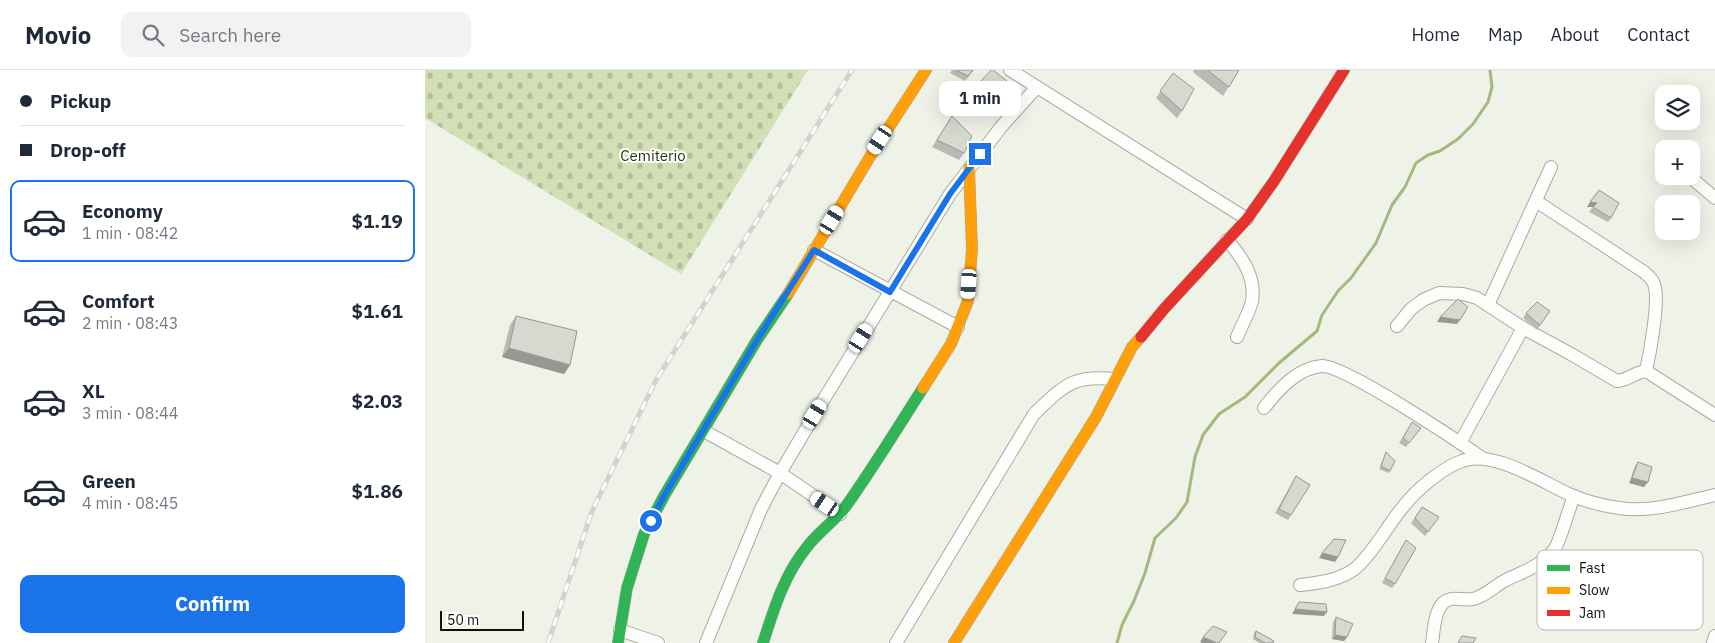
<!DOCTYPE html>
<html lang="en">
<head>
<meta charset="utf-8">
<style>
	body { margin:0; font-family:"IBM Plex Sans",sans-serif; background:#f2f2f3; color:#1f2937; height:100vh; display:flex; flex-direction:column; font-size:19px; white-space:nowrap }
	* { box-sizing:border-box; margin:0 }
	p { font-size:16px; color:#747a83 }
	.icon { flex:none; width:28px; height:28px; fill:none; stroke:currentColor; stroke-width:2; stroke-linecap:round; stroke-linejoin:round }
	.map { position:relative; flex:1; overflow:hidden }
	.side { display:flex; flex-direction:column; background:#fff; width:425px }
	.side>* { flex:none }
	.banner { display:grid; align-content:center; height:110px; padding:0 20px; background:#fff }
	.buttons { position:absolute; left:1230px; top:15px; display:grid; gap:10px }
	.buttons a { display:grid; place-items:center; width:45px; height:45px; border-radius:10px; background:#fff; box-shadow:0 5px 20px #0002; font-size:25px }
	.scale { position:absolute; left:15px; bottom:12px; width:84px; box-sizing:border-box; padding-left:5px; border:2px solid #0f110b; border-top:0; font-size:14px; line-height:18px; white-space:nowrap; color:#0f110b; -webkit-text-stroke:4px #fff; paint-order:stroke }
	.end { position:absolute; width:22px; height:22px; margin:-11px; border:6px solid #1a73e8; background:#fff; box-shadow:0 0 0 2px #fff }
	.from { border-radius:50% }
	.bubble { position:absolute; height:35px; border-radius:10px; background:#fff; box-shadow:0 5px 20px #0002; font-size:16px; font-weight:700; line-height:35px; text-align:center }
	.car { position:absolute; width:15px; height:30px; margin:-15px -8px; border-radius:6px; box-shadow:0 0 4px 1px #0007; background:linear-gradient(#fff 24%,#345 0 40%,#fff 0 76%,#345 0 86%,#fff 0) }
	.banner b { display:flex; align-items:center; gap:18px; height:48px; font-size:19px }
	.banner b+b { border-top:1px solid #e0e1e3 }
	.banner i { width:12px; height:12px; background:#1f2937 }
	ul { padding:0; list-style:none }
	li { display:flex; align-items:center; gap:15px; height:82px; margin:0 10px 8px; padding:0 10px; border:2px solid transparent; border-radius:10px }
	li div { flex:1 }
	li b { display:block; font-size:19px }
	li em { font-style:normal; font-weight:700 }
	li.selected { border-color:#1a73e8 }
	li>.icon { width:45px; height:45px; stroke-width:1.5 }
	.action { display:flex; gap:10px; margin-top:auto; padding:10px 20px }
	.action a { flex:1; height:58px; border-radius:10px; background:#1a73e8; color:#fff; font-size:20px; font-weight:700; line-height:58px; text-align:center }
	header { display:flex; align-items:center; gap:30px; box-sizing:border-box; height:70px; padding:0 25px; background:#fff; border-bottom:1px solid #e0e1e3 }
	header strong { font-size:24px }
	nav { display:flex; gap:28px; margin-inline-start:auto; font-size:18px }
	.search { width:350px; height:45px; background:#f2f2f3; display:flex; align-items:center; gap:12px; box-sizing:border-box; padding:0 18px; border-radius:10px; color:#747a83; font-size:19px }
	main { display:flex; flex:1; min-height:0 }
	.map>svg:first-child { display:block }
	.cemetery { fill:url(#cemetery-stones) }
	.lines { fill:none; stroke-linecap:round; stroke-linejoin:round }
	.stream { stroke:#a8b77f; stroke-width:3 }
	.street-casing { stroke:#a9aba3; stroke-width:14 }
	.fast-casing { stroke:#a9aba3; stroke-width:12 }
	.slow-casing { stroke:#a9aba3; stroke-width:12 }
	.jam-casing { stroke:#a9aba3; stroke-width:12 }
	.street { stroke:#fdfdfb; stroke-width:12 }
	.fast { stroke:#30b455; stroke-width:11 }
	.slow { stroke:#ff9f0a; stroke-width:11 }
	.jam { stroke:#e5322d; stroke-width:11 }
	.rail-casing { stroke:#d2d3d0; stroke-width:5 }
	.rail { stroke:#fff; stroke-width:3; stroke-dasharray:9; stroke-linecap:butt }
	.wall { fill:#b8bbb3 }
	.shaded-wall { fill:#969892 }
	.building { fill:#d6d9d0; stroke:#969892 }
	.route { stroke:#1a73e8; stroke-width:6 }
	.labels { text-anchor:middle; stroke-width:4; stroke-linejoin:round; paint-order:stroke }
	.park-label { font-size:15px; fill:#2d3514; stroke:#fff }
	.key { fill:#fff; stroke:#b7b8b6; stroke-width:1 }
	.key-label { font-size:14px; fill:#0f110b }
</style>
</head>
<body>
<header>
<strong>Movio</strong>
<div class="search"><svg class="icon" aria-label="search" viewBox="0 0 24 24"><circle cx="10" cy="10" r="6"/><path d="M15 15l6 6"/></svg>Search here</div>
<nav><a>Home</a><a>Map</a><a>About</a><a>Contact</a></nav>
</header>
<main>
<section class="side">
<div class="banner">
<b><i class="from"></i>Pickup</b>
<b><i></i>Drop-off</b>
</div>
<ul>
<li class="selected"><svg class="icon" aria-label="car" viewBox="0 0 24 24"><path d="M5 17H2v-5l4-1 3-4h7l3 4 3 1v5h-3M9 17h6M6 11h13"/><circle cx="7" cy="17" r="2"/><circle cx="17" cy="17" r="2"/></svg><div><b>Economy</b><p>1 min · 08:42</p></div><em>$1.19</em></li>
<li><svg class="icon" aria-label="car" viewBox="0 0 24 24"><path d="M5 17H2v-5l4-1 3-4h7l3 4 3 1v5h-3M9 17h6M6 11h13"/><circle cx="7" cy="17" r="2"/><circle cx="17" cy="17" r="2"/></svg><div><b>Comfort</b><p>2 min · 08:43</p></div><em>$1.61</em></li>
<li><svg class="icon" aria-label="car" viewBox="0 0 24 24"><path d="M5 17H2v-5l4-1 3-4h7l3 4 3 1v5h-3M9 17h6M6 11h13"/><circle cx="7" cy="17" r="2"/><circle cx="17" cy="17" r="2"/></svg><div><b>XL</b><p>3 min · 08:44</p></div><em>$2.03</em></li>
<li><svg class="icon" aria-label="car" viewBox="0 0 24 24"><path d="M5 17H2v-5l4-1 3-4h7l3 4 3 1v5h-3M9 17h6M6 11h13"/><circle cx="7" cy="17" r="2"/><circle cx="17" cy="17" r="2"/></svg><div><b>Green</b><p>4 min · 08:45</p></div><em>$1.86</em></li>
</ul>
<div class="action"><a>Confirm</a></div>
</section>
<div class="map">
<svg width="1290" height="573" viewBox="0 0 1290 573">
	<defs>
		<pattern id="cemetery-stones" width="16" height="16" patternUnits="userSpaceOnUse" patternTransform="scale(1.25)"><rect width="16" height="16" fill="#d3dfb7"/><path d="M2 7V4a2 2 0 0 1 4 0v3zM10 15v-3a2 2 0 0 1 4 0v3z" fill="#b4be9c"/></pattern>
	</defs>
	<rect width="100%" height="100%" fill="#eff2e7"/>
	<polygon class="cemetery" points="0,0 383,0 256,204 0,48"/>
	<g class="lines">
		<polyline class="stream" points="692,573 697,555 709,531 720,503 730,468 751,448 762,432 770,387 778,365 794,344 820,327 854,293 892,261 897,245 913,221 926,208 951,173 967,135 980,117 991,93 1003,85 1015,81 1033,69 1048,54 1063,32 1067,17 1065,0"/>
		<defs>
			<g id="street">
				<polyline points="585,0 822,149"/>
				<polyline points="1264,106 1290,128"/>
				<path d="M1111 131 1219 202C1223 206 1228 209 1229 214 1235 229 1225 283 1221 301"/>
				<path d="M802 170C817 187 831 207 827 231 825 241 816 257 812 267"/>
				<polyline points="389,180 533,257"/>
				<polyline points="1063,235 1126,97"/>
				<path d="M972 256 986 239 998 230 1014 223 1038 224 1052 228 1098 258 1146 284 1192 311C1204 310 1210 302 1221 301L1290 345"/>
				<path d="M839 338C853 320 872 298 897 296 919 295 1033 371 1057 388"/>
				<polyline points="279,361 355,403 415,444"/>
				<polyline points="1035,373 1098,258"/>
				<path d="M875 515C894 513 917 510 932 497 951 479 962 456 978 437 991 420 1017 398 1037 391 1068 379 1117 412 1146 425 1160 431 1179 436 1194 438 1227 443 1258 432 1290 425"/>
				<polyline points="195,560 233,573"/>
				<polyline points="281,573 336,439 355,403 399,329 525,124 576,57 612,17"/>
				<path d="M471 573 609 344C639 316 646 305 689 309"/>
				<path d="M1007 573C1009 560 1009 543 1018 533 1027 525 1037 531 1048 529 1061 526 1069 516 1081 510 1099 501 1115 497 1129 480 1135 472 1144 438 1149 426"/>
				<polyline points="1288,573 1290,566"/>
			</g>
			<g id="fast">
				<polyline points="193,573 202,518 219,464 239,426 332,270 363,224"/>
				<path d="M338 573C349 539 359 505 382 477 393 462 410 451 421 436 448 398 473 357 498 318"/>
			</g>
			<g id="slow">
				<polyline points="363,224 446,85 501,0"/>
				<polyline points="498,318 526,274 543,231 547,179 544,98"/>
				<polyline points="529,573 671,347 707,277 716,267"/>
			</g>
			<polyline id="jam" points="716,267 739,239 822,149 849,111 919,0"/>
		</defs>
		<use href="#street" class="street-casing"/>
		<use href="#fast" class="fast-casing"/>
		<use href="#slow" class="slow-casing"/>
		<use href="#jam" class="jam-casing"/>
		<use href="#street" class="street"/>
		<use href="#fast" class="fast"/>
		<use href="#slow" class="slow"/>
		<use href="#jam" class="jam"/>
		<defs>
			<polyline id="rail" points="123,573 167,441 231,310 427,0"/>
		</defs>
		<use href="#rail" class="rail-casing"/>
		<use href="#rail" class="rail"/>
	</g>
	<g class="wall">
		<polygon points="527,0 549,0 540,11 525,3"/>
		<polygon points="769,0 814,0 798,26 768,2"/>
		<polygon points="748,3 757,41 752,48 731,28"/>
		<polygon points="527,46 539,83 534,90 507,77"/>
		<polygon points="1174,120 1186,148 1183,152 1164,142 1168,137 1162,137"/>
		<polygon points="1125,241 1112,260 1098,248 1101,243"/>
		<polygon points="91,246 145,295 139,304 77,287 85,255"/>
		<polygon points="987,352 996,358 981,377 974,373"/>
		<polygon points="961,382 965,401 963,403 954,399"/>
		<polygon points="1213,392 1219,417 1204,413 1210,396"/>
		<polygon points="871,406 885,415 863,450 850,443"/>
		<polygon points="997,437 1014,447 1000,466 986,453"/>
		<polygon points="981,470 970,514 967,518 957,513"/>
		<polygon points="911,547 922,567 919,571 907,569 908,552"/>
		<polygon points="831,561 848,573 834,573 828,569 829,563"/>
	</g>
	<g class="shaded-wall">
		<polygon points="547,21 575,31 571,37 542,28"/>
		<polygon points="1165,132 1172,133 1169,137 1162,137"/>
		<polygon points="1015,247 1035,250 1032,254 1012,252"/>
		<polygon points="84,278 145,295 139,304 77,287"/>
		<polygon points="1207,408 1223,412 1219,417 1204,413"/>
		<polygon points="897,483 913,487 910,492 894,488"/>
		<polygon points="870,539 902,542 899,546 867,544"/>
		<polygon points="910,565 922,567 919,571 907,569"/>
		<polygon points="778,567 792,573 777,573 775,572"/>
	</g>
	<g class="building">
		<polygon points="531,0 548,0 543,6"/>
		<polygon points="566,0 568,0 582,11 575,31 547,21"/>
		<polygon points="782,0 814,0 804,17"/>
		<polygon points="748,3 769,19 757,41 735,21"/>
		<polygon points="527,46 547,66 539,83 512,70"/>
		<polygon points="1174,120 1194,133 1186,148 1168,137 1172,133 1165,132"/>
		<polygon points="1033,229 1043,237 1035,250 1015,247"/>
		<polygon points="1112,232 1125,241 1115,255 1101,243"/>
		<polygon points="91,246 152,261 145,295 84,278"/>
		<polygon points="987,352 996,358 984,373 978,368"/>
		<polygon points="961,382 970,391 965,401 956,396"/>
		<polygon points="1213,392 1227,397 1223,412 1207,408"/>
		<polygon points="871,406 885,415 866,445 854,439"/>
		<polygon points="997,437 1014,447 1003,462 990,448"/>
		<polygon points="909,469 921,470 913,487 897,483"/>
		<polygon points="981,470 991,478 970,514 960,508"/>
		<polygon points="874,532 901,534 902,542 870,539"/>
		<polygon points="911,547 928,554 922,567 910,565"/>
		<polygon points="788,556 802,562 794,573 792,573 778,567"/>
		<polygon points="831,561 849,571 848,573 840,573 830,567"/>
		<polygon points="1037,566 1051,568 1048,573 1033,573"/>
	</g>
	<g class="lines">
		<polyline class="route" points="226,451 239,426 332,270 389,180 465,222 525,124 555,84"/>
	</g>
	<g class="labels">
		<g class="park-label">
			<text x="228" y="91">Cemiterio</text>
		</g>
	</g>
	<rect x="1112" y="480" width="166" height="80" rx="8" class="key"/>
	<rect x="1122" y="495" width="23" height="6" fill="#30b455"/>
	<rect x="1122" y="517" width="23" height="7" fill="#ff9f0a"/>
	<rect x="1122" y="540" width="23" height="6" fill="#e5322d"/>
	<g class="key-label">
		<text x="1154" y="503">Fast</text>
		<text x="1154" y="525">Slow</text>
		<text x="1154" y="548">Jam</text>
	</g>
</svg>
<div class="buttons">
<a><svg class="icon" aria-label="layers" viewBox="0 0 24 24"><path d="M12 4l9 5-9 5-9-5zM3 14l9 5 9-5"/></svg></a>
<a>+</a>
<a>−</a>
</div>
<div class="scale">50 m</div>
<i class="end from" style="left:226px;top:451px"></i>
<i class="end" style="left:555px;top:84px"></i>
<div class="bubble" style="left:514px;top:11px;width:82px">1 min</div>
<i class="car" style="left:455px;top:70px;rotate:213deg"></i>
<i class="car" style="left:407px;top:150px;rotate:31deg"></i>
<i class="car" style="left:544px;top:214px;rotate:184deg"></i>
<i class="car" style="left:436px;top:268px;rotate:32deg"></i>
<i class="car" style="left:390px;top:344px;rotate:31deg"></i>
<i class="car" style="left:400px;top:434px;rotate:304deg"></i>
</div>
</main>
</body>
</html>
